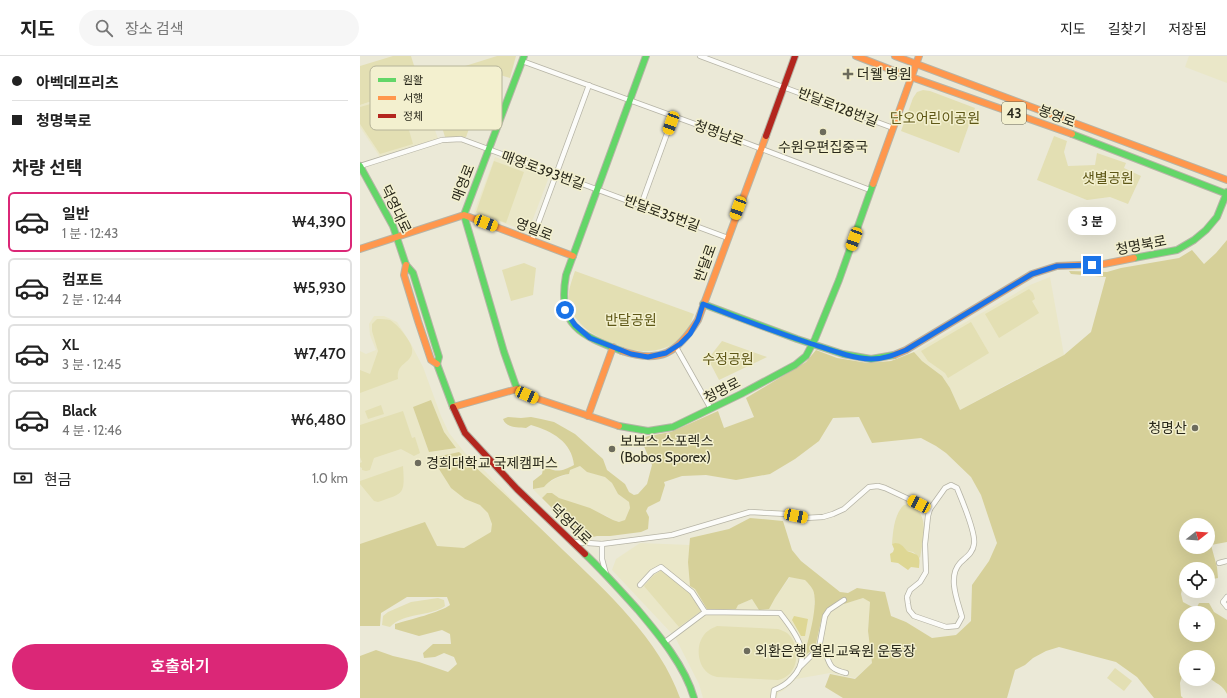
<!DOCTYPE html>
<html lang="ko">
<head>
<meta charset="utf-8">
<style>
	body { margin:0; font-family:Cabin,"Noto Sans KR",sans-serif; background:#f6f6f6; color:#222; height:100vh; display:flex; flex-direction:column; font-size:15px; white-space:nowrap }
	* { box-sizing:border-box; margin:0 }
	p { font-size:13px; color:#767676 }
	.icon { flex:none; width:22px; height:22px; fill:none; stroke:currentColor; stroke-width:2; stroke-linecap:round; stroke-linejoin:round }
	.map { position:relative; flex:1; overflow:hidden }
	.drawer { display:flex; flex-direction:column; background:#fff; width:360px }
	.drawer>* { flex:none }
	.top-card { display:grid; align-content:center; height:88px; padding:0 12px; background:#fff }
	.needle { width:26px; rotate:73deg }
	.fabs { position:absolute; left:819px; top:462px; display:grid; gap:8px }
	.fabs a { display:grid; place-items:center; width:36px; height:36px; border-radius:50%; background:#fff; box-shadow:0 4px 16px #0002; font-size:20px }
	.end { position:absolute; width:18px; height:18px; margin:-9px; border:5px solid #1a73e8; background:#fff; box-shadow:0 0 0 2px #fff }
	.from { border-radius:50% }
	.bubble { position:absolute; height:28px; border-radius:14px; background:#fff; box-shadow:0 4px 16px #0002; font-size:13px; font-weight:600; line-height:28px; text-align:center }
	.car { position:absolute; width:12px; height:24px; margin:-12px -6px; border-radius:5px; box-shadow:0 0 3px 1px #0007; background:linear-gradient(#f5c518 24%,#345 0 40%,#f5c518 0 76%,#345 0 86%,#f5c518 0) }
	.top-card b { display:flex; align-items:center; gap:14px; height:38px; font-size:15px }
	.top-card b+b { border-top:1px solid #e0e0e0 }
	.top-card i { width:10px; height:10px; background:#222 }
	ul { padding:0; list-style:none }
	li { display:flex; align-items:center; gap:12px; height:60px; margin:0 8px 6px; padding:0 4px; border:2px solid #e0e0e0; border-radius:6px }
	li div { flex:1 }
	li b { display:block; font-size:15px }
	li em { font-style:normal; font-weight:600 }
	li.active { border-color:#db2777 }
	li>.icon { width:36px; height:36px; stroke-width:1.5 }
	h2 { padding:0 12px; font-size:18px; line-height:48px }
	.pay { display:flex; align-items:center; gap:10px; height:44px; padding:0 12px; font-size:15px }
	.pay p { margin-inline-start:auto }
	.cta { display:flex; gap:8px; margin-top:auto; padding:8px 12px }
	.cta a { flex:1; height:46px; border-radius:24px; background:#db2777; color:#fff; font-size:16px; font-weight:600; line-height:46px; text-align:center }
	header { display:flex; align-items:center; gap:24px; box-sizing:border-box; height:56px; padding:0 20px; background:#fff; border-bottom:1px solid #e0e0e0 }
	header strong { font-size:19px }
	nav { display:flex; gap:22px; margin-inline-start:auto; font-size:14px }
	.search { width:280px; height:36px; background:#f6f6f6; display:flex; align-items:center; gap:10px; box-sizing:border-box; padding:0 14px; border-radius:22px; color:#767676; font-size:15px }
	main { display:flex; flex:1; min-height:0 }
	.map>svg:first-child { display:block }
	.built { fill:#eae7c8 }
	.green { fill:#e3dfb3 }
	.forest { fill:#d6d099; fill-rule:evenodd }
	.water { fill:#ded794 }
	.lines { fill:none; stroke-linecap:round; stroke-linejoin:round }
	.street-casing { stroke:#b6b4a6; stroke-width:6 }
	.fast-casing { stroke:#b6b4a6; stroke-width:8 }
	.slow-casing { stroke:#b6b4a6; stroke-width:8 }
	.jam-casing { stroke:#b6b4a6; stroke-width:8 }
	.street { stroke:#fcfcf9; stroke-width:4.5 }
	.fast { stroke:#63d668; stroke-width:6 }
	.slow { stroke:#ff974d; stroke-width:6 }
	.jam { stroke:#b3261e; stroke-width:6 }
	.route { stroke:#1a73e8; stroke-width:5 }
	.poi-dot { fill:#6d6c5d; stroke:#f3f0cf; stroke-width:1.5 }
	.labels { text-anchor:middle; stroke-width:3; stroke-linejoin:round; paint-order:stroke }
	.shield { fill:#f3f0cf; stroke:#666451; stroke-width:1 }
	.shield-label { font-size:13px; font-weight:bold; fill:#29281b }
	.poi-label { font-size:14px; fill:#29281b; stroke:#f3f0cf; text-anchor:start }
	.street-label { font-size:14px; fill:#29281b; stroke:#f3f0cf }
	.park-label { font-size:14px; fill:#5e5716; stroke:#f3f0cf }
	.key { fill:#f3f0cf; stroke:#b6b499; stroke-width:1 }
	.key-label { font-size:11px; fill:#29281b }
</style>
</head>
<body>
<header>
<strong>지도</strong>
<div class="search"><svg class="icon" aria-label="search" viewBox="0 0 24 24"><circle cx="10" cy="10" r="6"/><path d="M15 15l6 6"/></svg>장소 검색</div>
<nav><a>지도</a><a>길찾기</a><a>저장됨</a></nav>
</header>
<main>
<section class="drawer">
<div class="top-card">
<b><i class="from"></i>아벡데프리츠</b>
<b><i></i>청명북로</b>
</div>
<h2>차량 선택</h2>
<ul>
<li class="active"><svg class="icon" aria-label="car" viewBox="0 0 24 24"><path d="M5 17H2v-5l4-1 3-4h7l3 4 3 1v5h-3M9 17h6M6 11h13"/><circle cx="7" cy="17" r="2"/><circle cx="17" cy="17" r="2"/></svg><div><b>일반</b><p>1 분 · 12:43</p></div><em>₩4,390</em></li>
<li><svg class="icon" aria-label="car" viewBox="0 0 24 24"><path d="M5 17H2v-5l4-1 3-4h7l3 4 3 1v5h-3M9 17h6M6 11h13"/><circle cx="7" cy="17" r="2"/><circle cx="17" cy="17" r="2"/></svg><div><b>컴포트</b><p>2 분 · 12:44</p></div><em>₩5,930</em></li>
<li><svg class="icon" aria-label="car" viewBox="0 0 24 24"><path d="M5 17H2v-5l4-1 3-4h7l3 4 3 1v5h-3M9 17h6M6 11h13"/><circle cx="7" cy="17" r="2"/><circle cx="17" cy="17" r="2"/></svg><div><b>XL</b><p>3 분 · 12:45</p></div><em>₩7,470</em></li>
<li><svg class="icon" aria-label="car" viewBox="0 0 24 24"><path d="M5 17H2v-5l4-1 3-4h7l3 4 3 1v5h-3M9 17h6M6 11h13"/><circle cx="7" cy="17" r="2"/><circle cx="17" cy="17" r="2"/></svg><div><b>Black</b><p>4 분 · 12:46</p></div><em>₩6,480</em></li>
</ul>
<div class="pay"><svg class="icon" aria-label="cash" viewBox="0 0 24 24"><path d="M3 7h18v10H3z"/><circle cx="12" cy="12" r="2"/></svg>현금<p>1.0 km</p></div>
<div class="cta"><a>호출하기</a></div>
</section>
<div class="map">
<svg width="867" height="642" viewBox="0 0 867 642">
	<rect width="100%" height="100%" fill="#ebe9d7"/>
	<g class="built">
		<polygon points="829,0 867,0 867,27 825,11"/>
		<polygon points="60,29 78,83 20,101 0,71 0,49"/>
		<polygon points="135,101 189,121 168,176 114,156"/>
		<polygon points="690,221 704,299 651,326 600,354 590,332 582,320 562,305 554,296 670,229"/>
		<polygon points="14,260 24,260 37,266 51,288 63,311 81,360 89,377 106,398 126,416 162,454 134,487 0,547 0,295 6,298 16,294 10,279 9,268"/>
		<polygon points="220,410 227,416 245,420 252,427 258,438 269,446 270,452 265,464 260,466 253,464 247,460 199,442 192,437 187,437 182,442 173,433 184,431 186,428 197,422 209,418 210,414"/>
		<polygon points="280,487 330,489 328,506 378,549 392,543 415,542 430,521 445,523 453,533 455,541 454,549 482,542 485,543 484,548 503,542 510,546 508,575 512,607 495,622 470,617 436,623 424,634 418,637 417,642 343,642 339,628 315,581 252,514 256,503"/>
	</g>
	<g class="green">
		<polygon points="33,0 51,0 60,29 0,49 0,10"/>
		<polygon points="137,0 156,0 150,22 130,16 106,81 85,81 67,22"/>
		<polygon points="563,34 570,35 615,52 599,97 541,75 553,42 557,36"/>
		<polygon points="39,40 53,88 20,98 0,68 0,51"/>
		<polygon points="694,80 707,85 704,96 708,110 735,109 737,97 766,107 764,112 781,120 768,148 750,141 727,144 677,124"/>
		<polygon points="134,105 164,116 146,167 116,156"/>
		<polygon points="164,207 176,212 173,239 151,245 142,214"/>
		<path d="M215 215 334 258C332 263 331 268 329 272 318 292 293 298 273 294 266 293 259 289 253 287 234 280 218 271 210 251 206 239 211 227 215 215Z"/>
		<polygon points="669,233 673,237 675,243 672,245 679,257 639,282 625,258"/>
		<path d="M17 263C21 263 26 263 30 264 37 268 55 288 52 297 50 308 36 307 38 323L0 337V314L10 318 18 295 12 275V268Z"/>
		<polygon points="611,266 629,297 588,322 585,317 568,305 561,295"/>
		<polygon points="362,285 407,301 359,324 348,303"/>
		<polygon points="21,349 24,358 8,363 5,355"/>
		<polygon points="43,355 52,382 55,381 60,397 54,400 41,393 14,402 10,414 6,415 2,414 2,412 0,411 0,407 2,406 0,401 0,369"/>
		<path d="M43 410C45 439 44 437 18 446L14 445 0 428V425Z"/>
		<path d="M549 448C571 458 563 483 560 502L553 496 546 495C543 489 539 486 532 488 533 476 534 458 544 449Z"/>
		<polygon points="302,514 330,538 341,555 319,571 284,530 294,519"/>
		<path d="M78 542 84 544 85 550C70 561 44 556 30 571L22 569 23 560 28 556 51 546Z"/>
		<path d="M357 570 418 573C421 574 424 575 427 577 439 586 440 611 427 620 425 622 421 623 418 624L357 621C354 620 350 619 348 617 338 610 336 592 342 582 345 576 350 573 357 570Z"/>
		<polygon points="755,612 772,625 764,635 747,622"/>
	</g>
	<g class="forest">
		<path d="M867 184V486L851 489 857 511 858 522 848 524V513H826V527L823 528 821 538 823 546 836 553 839 547H849L854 556 867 564V638C862 627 852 627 849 620 846 615 848 607 848 601H826V606L820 627 821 640 823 642H794L777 621 756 606 699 591 686 595 673 602 665 609 655 614 647 642H483L465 631 470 618 495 623 512 607 508 575 510 546 503 542 484 548 485 543 482 542 468 552 462 561 455 592 444 600C448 585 459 548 453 534 451 530 448 527 445 524L429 521 415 542 409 553 399 554 392 543 378 549 376 553H347L335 533 330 530 328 506 330 482 369 473 390 462 423 465 432 494 441 505 480 536 488 537 497 532 525 536 531 560 546 566 572 582 596 579 611 565 612 529 629 505 637 487 621 439 611 421 586 397 576 390 561 382 512 387 499 361 473 362 459 385 435 403 410 418 376 424 346 419 322 420 304 426 305 429 300 445 288 451 286 455 289 461 288 473 281 476 250 480H237L228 482 221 481 182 442 187 437H192L199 442 230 452 253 464 259 466 265 464 270 452 269 446 258 438 252 427 245 421 227 416 220 410 210 414 209 418C200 419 189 424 184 431L173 433V425L182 418 183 413 188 412C198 417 204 414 214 409 212 386 192 375 171 369L166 372C157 371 146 372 143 363L148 361 161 362 171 361 181 363 194 366 215 378 243 403 247 414 265 428 269 436 274 439 278 438 287 428 292 409 283 388V382L288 380 311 376 358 355 364 372 394 361 386 342 446 306 456 294 477 302 508 307 531 305 554 296 562 305 582 320 590 332 600 354 704 299 731 276 746 221 711 218 709 215 747 216 761 212 819 202 832 194 844 208 856 197ZM826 469H848V491H826ZM826 557H848V579H826Z"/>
		<polygon points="71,344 84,376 96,392 69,396 53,351"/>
		<path d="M99 396C134 428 169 461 203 494 246 535 300 584 320 642H0V600L16 594 33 600 59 606 88 616 97 608 94 601 84 597 75 601 64 602 63 597 73 588H91L90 578 82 574 59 580 35 573V568C49 564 81 556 90 549L87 541H47L21 557 20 570H0V488L65 466 77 490 104 492 131 476 132 468 128 457 120 449 105 443 91 432 72 402Z"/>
	</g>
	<g class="water">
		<path d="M535 487C541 487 543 490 547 495 558 499 561 498 559 512L551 511 548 514 538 507 531 506 530 498 533 496 534 493 532 488Z"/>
		<polygon points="434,560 448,563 445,580 441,580 432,564"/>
	</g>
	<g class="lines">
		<defs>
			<g id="street">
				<polyline points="340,0 533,72"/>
				<polyline points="162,5 357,76 510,134"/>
				<polyline points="0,110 82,84 101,83 368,182"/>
				<polyline points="281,149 313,61"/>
				<polyline points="172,184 229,29"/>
				<polyline points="316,291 351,353"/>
				<path d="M591 429 597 432C602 444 616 477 614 488 613 497 606 501 600 507 587 521 598 546 602 561L597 570 586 571 554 560 549 554 548 548 547 541 550 534 560 526 566 516 565 488 568 460 570 453 585 432Z"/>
				<polyline points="213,486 242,488 242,503 246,518"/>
				<polyline points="242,488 312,479 390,456 427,458 445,462 463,461 473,458 484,453 509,431 518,430 525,432 570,453"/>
				<polyline points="859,507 867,505"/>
				<polyline points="280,529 292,516 301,511 332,536 345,556"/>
				<polyline points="867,541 863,546 867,551"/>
				<path d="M305 586 345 556 420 557C435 576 454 600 432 622 427 628 422 631 414 634L413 642"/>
				<path d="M459 592 465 595C470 610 470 613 486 617"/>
				<polyline points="441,610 459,592 465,560 469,554 484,544"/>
			</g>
			<g id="fast">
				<polyline points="712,78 867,138"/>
				<polyline points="0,110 33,170 46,209 53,217 79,301 77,308 93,351"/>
				<polyline points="774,202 817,194 834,184 846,174 857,161 867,136"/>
				<polyline points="343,248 437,283 483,298 511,303 534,299"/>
				<path d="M262 295C220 279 197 270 206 219L286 0"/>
				<polyline points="157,333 144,296 104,159 164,0"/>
				<polyline points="259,370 288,375 313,371 381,338 435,309 446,300 455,283 479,224 513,128"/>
				<path d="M225 498C244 516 261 535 278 554 299 579 325 610 334 642"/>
			</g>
			<g id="slow">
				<polyline points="496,0 537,16 712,78"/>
				<polyline points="535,0 867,124"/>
				<polyline points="513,128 559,0"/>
				<polyline points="0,193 104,159 213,200"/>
				<polyline points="46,209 44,219 58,265 71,304 77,308"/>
				<path d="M262 295C301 308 317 297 338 264L406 80"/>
				<polyline points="534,299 546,294 672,218 697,210 744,208 774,202"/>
				<polyline points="93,351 157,333 175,342 259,370"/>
				<polyline points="228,360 253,291"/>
			</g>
			<g id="jam">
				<polyline points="406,80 435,0"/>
				<polyline points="93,351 105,377 157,433 225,498"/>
			</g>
		</defs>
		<use href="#street" class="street-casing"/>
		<use href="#fast" class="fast-casing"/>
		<use href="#slow" class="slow-casing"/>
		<use href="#jam" class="jam-casing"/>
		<use href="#street" class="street"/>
		<use href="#fast" class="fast"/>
		<use href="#slow" class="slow"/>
		<use href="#jam" class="jam"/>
	</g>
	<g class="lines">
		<path class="route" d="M205 254 215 269 230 282 271 298 288 301 306 297 320 288 330 278 338 264 343 248C378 262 413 275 449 287 468 293 490 302 511 303 524 303 534 299 546 294L672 218 697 210 732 209"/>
	</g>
	<g class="poi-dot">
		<path d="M486 12h4v4h4v4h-4v4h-4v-4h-4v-4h4z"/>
		<circle cx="463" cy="76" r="4"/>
		<circle cx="835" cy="372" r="4"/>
		<circle cx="252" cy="393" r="4"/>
		<circle cx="58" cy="407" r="4"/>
		<circle cx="387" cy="595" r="4"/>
	</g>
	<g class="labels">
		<rect class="shield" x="642" y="46" width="24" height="22" rx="3"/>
		<g class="shield-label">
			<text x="654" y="62">43</text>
		</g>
		<g class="poi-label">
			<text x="497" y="23">더웰 병원</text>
			<text x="463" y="96" text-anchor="middle">수원우편집중국</text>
			<text x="827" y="377" text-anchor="end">청명산</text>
			<text x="260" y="390">보보스 스포렉스<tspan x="260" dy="16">(Bobos Sporex)</tspan></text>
			<text x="66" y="412">경희대학교 국제캠퍼스</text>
			<text x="395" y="600">외환은행 열린교육원 운동장</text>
		</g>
		<g class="street-label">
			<text transform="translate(478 51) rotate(21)" y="5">반달로128번길</text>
			<text transform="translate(697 60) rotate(20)" y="5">봉영로</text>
			<text transform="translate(359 77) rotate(20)" y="5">청명남로</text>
			<text transform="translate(183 114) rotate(20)" y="5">매영로393번길</text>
			<text transform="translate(103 127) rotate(-69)" y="5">매영로</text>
			<text transform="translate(36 153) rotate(64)" y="5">덕영대로</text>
			<text transform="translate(302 157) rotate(20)" y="5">반달로35번길</text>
			<text transform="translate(174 173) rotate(21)" y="5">영일로</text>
			<text transform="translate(781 189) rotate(-11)" y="5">청명북로</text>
			<text transform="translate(345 207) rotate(-70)" y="5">반달로</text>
			<text transform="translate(362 334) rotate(-27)" y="5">청명로</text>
			<text transform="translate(211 468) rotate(44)" y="5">덕영대로</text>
		</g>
		<g class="park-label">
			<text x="575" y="67">단오어린이공원</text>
			<text x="748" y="127">샛별공원</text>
			<text x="271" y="269">반달공원</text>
			<text x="368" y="308">수정공원</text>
		</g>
	</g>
	<rect x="10" y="10" width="132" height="64" rx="6" class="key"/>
	<rect x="18" y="22" width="18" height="4" fill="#63d668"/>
	<rect x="18" y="40" width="18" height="4" fill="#ff974d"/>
	<rect x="18" y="58" width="18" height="4" fill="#b3261e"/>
	<g class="key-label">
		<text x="43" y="28">원활</text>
		<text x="43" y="46">서행</text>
		<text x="43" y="64">정체</text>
	</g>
</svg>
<div class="fabs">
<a><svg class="needle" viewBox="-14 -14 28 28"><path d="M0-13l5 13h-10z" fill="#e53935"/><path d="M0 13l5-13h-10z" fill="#767676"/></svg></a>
<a><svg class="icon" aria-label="locate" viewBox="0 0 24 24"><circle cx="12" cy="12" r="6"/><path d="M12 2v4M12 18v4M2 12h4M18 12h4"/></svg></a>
<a>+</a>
<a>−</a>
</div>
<i class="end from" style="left:205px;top:254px"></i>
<i class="end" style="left:732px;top:209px"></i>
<div class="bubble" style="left:708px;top:151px;width:48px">3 분</div>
<i class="car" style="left:311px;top:67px;rotate:200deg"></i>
<i class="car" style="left:378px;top:152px;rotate:200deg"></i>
<i class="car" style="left:126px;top:167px;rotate:111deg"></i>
<i class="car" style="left:494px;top:183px;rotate:200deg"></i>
<i class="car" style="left:167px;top:339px;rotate:114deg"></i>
<i class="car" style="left:559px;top:448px;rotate:297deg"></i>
<i class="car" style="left:436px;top:460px;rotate:102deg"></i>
</div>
</main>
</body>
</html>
